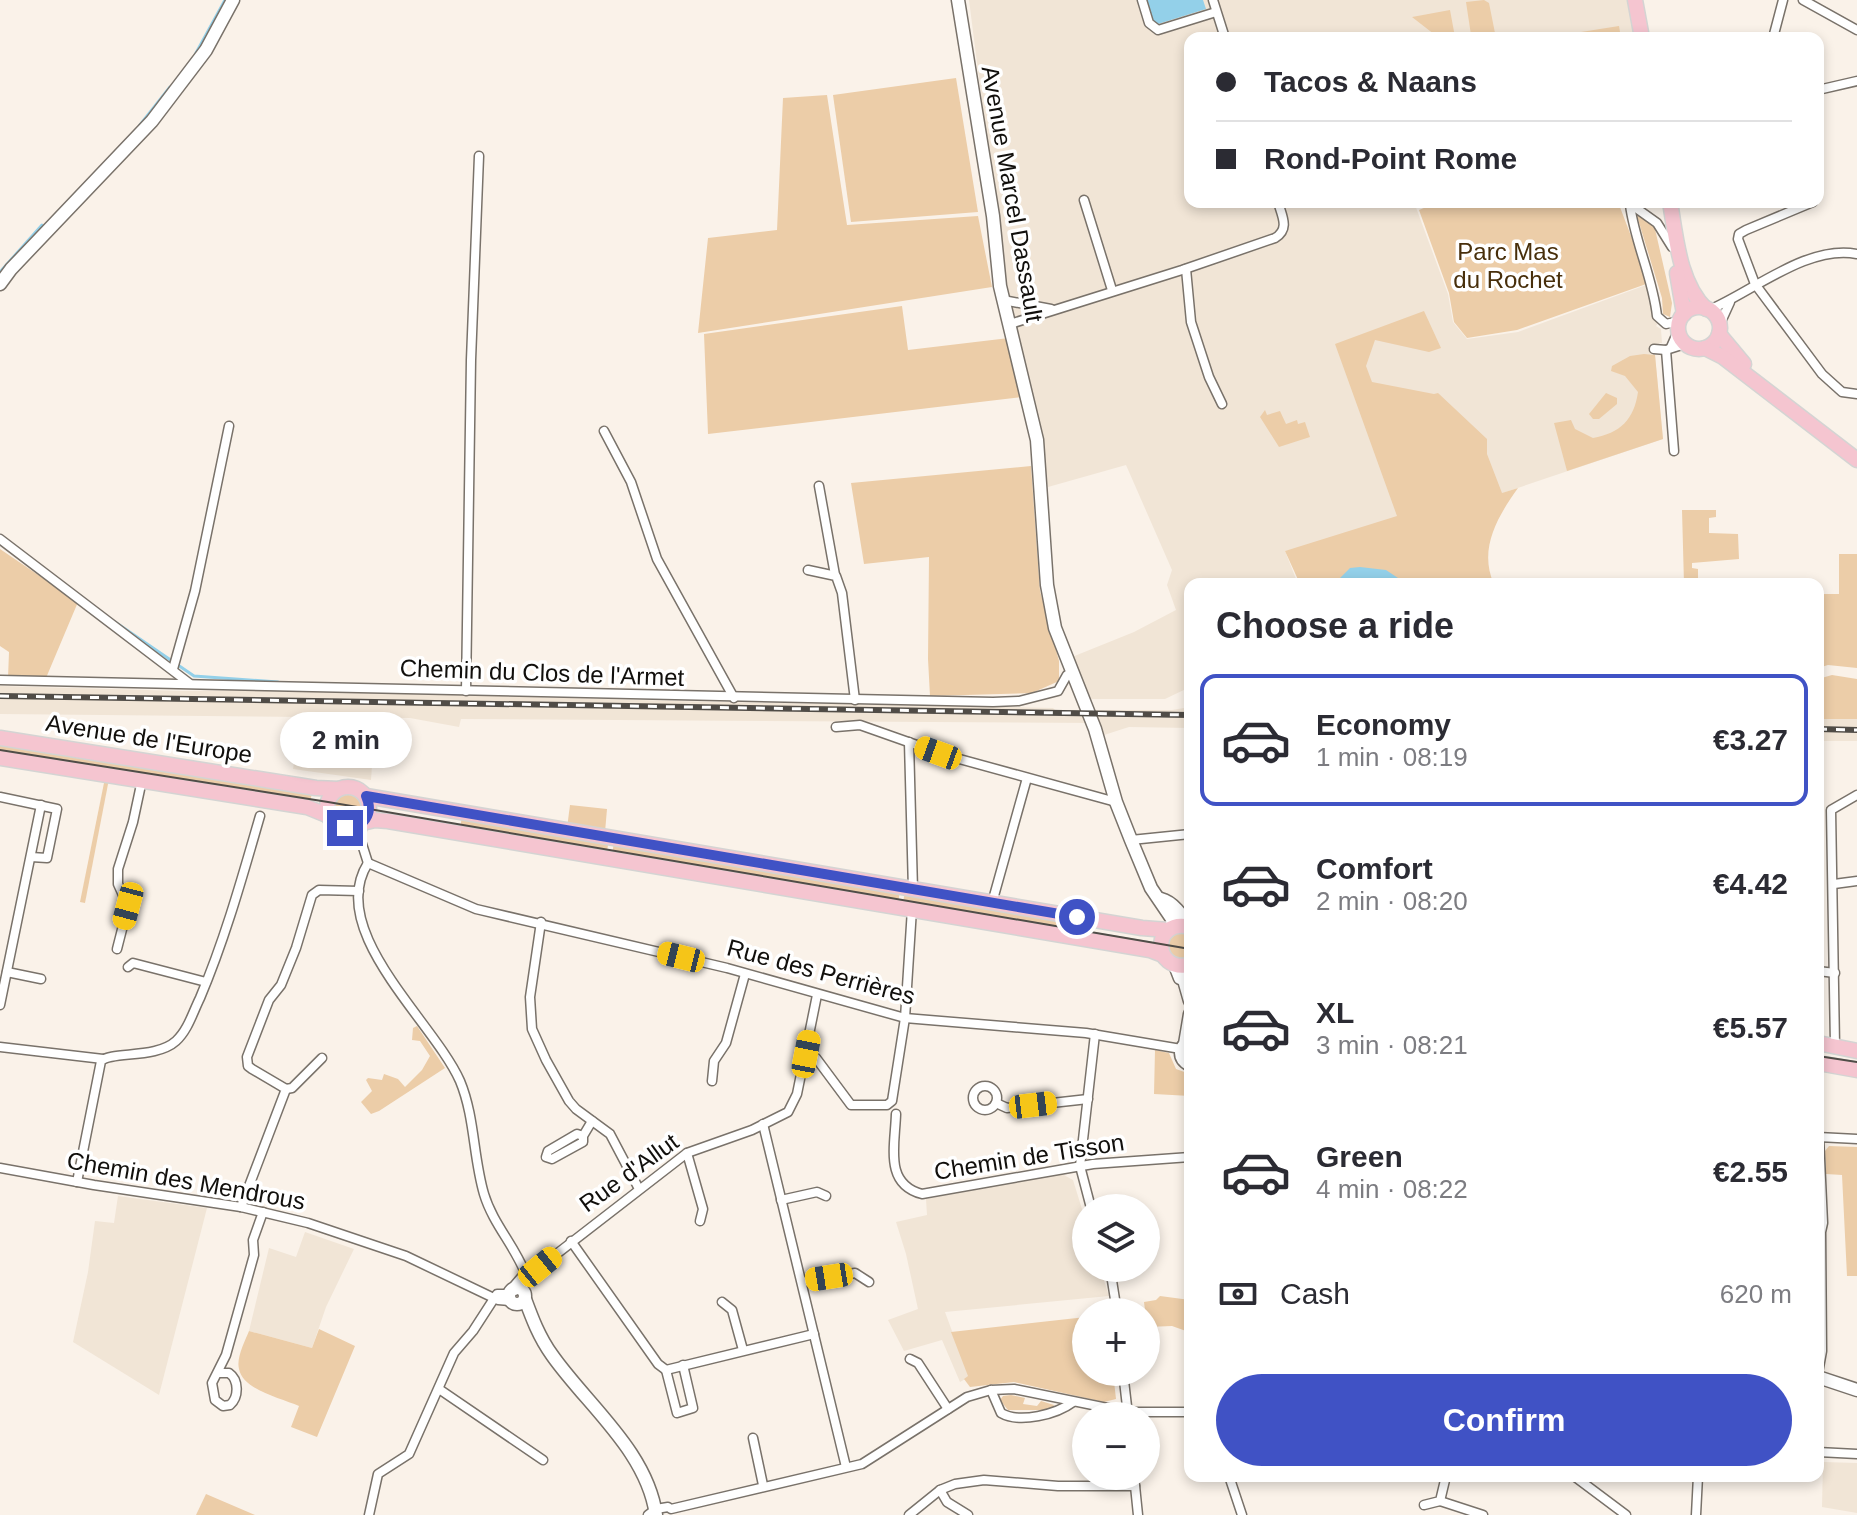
<!DOCTYPE html>
<html lang="en">
<head>
<meta charset="utf-8">
<style>
	body { margin:0; font-family:Arial,sans-serif; background:#f2f2f3; color:#2b2b33; height:100vh; display:flex; flex-direction:column; font-size:30px; white-space:nowrap }
	* { box-sizing:border-box; margin:0 }
	p { font-size:26px; color:#7c7c81 }
	.icon { flex:none; width:44px; height:44px; fill:none; stroke:currentColor; stroke-width:2; stroke-linecap:round; stroke-linejoin:round }
	.map { position:relative; flex:1; overflow:hidden }
	.drawer { position:absolute; left:1184px; top:578px; width:640px; height:904px; display:flex; flex-direction:column; background:#fff; border-radius:16px; box-shadow:0 4px 12px #0003 }
	.drawer>* { flex:none }
	.hud { position:absolute; left:1184px; top:32px; width:640px; height:176px; border-radius:16px; box-shadow:0 4px 12px #0003; display:grid; align-content:center; height:176px; padding:0 32px; background:#fff }
	.tools { position:absolute; left:1072px; top:1194px; display:grid; gap:16px }
	.tools a { display:grid; place-items:center; width:88px; height:88px; border-radius:50%; background:#fff; box-shadow:0 4px 12px #0003; font-size:40px }
	.end { position:absolute; width:36px; height:36px; margin:-18px; border:10px solid #4052c5; background:#fff; box-shadow:0 0 0 4px #fff }
	.from { border-radius:50% }
	.bubble { position:absolute; height:56px; border-radius:28px; background:#fff; box-shadow:0 4px 12px #0003; font-size:26px; font-weight:700; line-height:56px; text-align:center }
	.car { position:absolute; width:24px; height:48px; margin:-24px -12px; border-radius:10px; box-shadow:0 0 6px 2px #0007; background:linear-gradient(#f5c518 24%,#345 0 40%,#f5c518 0 76%,#345 0 86%,#f5c518 0) }
	.hud b { display:flex; align-items:center; gap:28px; height:76px; font-size:30px }
	.hud b+b { border-top:2px solid #e1e1e2 }
	.hud i { width:20px; height:20px; background:#2b2b33 }
	ul { padding:0; list-style:none }
	li { display:flex; align-items:center; gap:24px; height:132px; margin:0 16px 12px; padding:0 16px; border:4px solid transparent; border-radius:16px }
	li div { flex:1 }
	li b { display:block; font-size:30px }
	li em { font-style:normal; font-weight:700 }
	li.current { border-color:#4052c5 }
	li>.icon { width:72px; height:72px; stroke-width:1.5 }
	h2 { padding:0 32px; font-size:36px; line-height:96px }
	.pay { display:flex; align-items:center; gap:20px; height:88px; padding:0 32px; font-size:30px }
	.pay p { margin-inline-start:auto }
	.button { display:flex; gap:16px; margin-top:auto; padding:16px 32px }
	.button a { flex:1; height:92px; border-radius:48px; background:#4052c5; color:#fff; font-size:32px; font-weight:700; line-height:92px; text-align:center }
	.map>svg:first-child { display:block }
	.built { fill:#f1e5d6 }
	.green { fill:#eccda8 }
	.water { fill:#93d0e9 }
	.lines { fill:none; stroke-linecap:round; stroke-linejoin:round }
	.stream { stroke:#93d0e9; stroke-width:3 }
	.street-casing { stroke:#79726a; stroke-width:11 }
	.secondary-casing { stroke:#79726a; stroke-width:15 }
	.primary-casing { stroke:#d4d4d3; stroke-width:17 }
	.street { stroke:#fff; stroke-width:8 }
	.secondary { stroke:#fff; stroke-width:12 }
	.primary { stroke:#f5c5d0; stroke-width:14 }
	.tram { stroke:#504c47; stroke-width:2 }
	.rail-casing { stroke:#504c47; stroke-width:6 }
	.rail { stroke:#fff; stroke-width:3; stroke-dasharray:9; stroke-linecap:butt }
	.route { stroke:#4052c5; stroke-width:10 }
	.labels { text-anchor:middle; stroke-width:7; stroke-linejoin:round; paint-order:stroke }
	.street-label { font-size:24px; fill:#110f0c; stroke:#fff }
	.park-label { font-size:24px; fill:#482f0b; stroke:#fff }
</style>
</head>
<body>
<div class="map">
<svg width="1857" height="1515" viewBox="0 0 1857 1515">
	<rect width="100%" height="100%" fill="#faf2e9"/>
	<g class="built">
		<polygon points="969,0 1633,0 1638,38 1190,38 1190,202 1414,202 1448,294 1453,322 1467,339 1518,332 1646,285 1652,298 1652,316 1658,323 1656,326 1661,329 1662,343 1659,343 1655,355 1663,439 1399,528 1285,551 1298,584 1190,584 1190,687 1165,699 1090,699 1072,657 1134,632 1176,610 1167,585 1172,570 1126,465 1048,487 1006,290"/>
		<polygon points="0,686 183,691 286,690 673,701 1053,708 1055,710 1172,710 1190,707 1190,728 1129,727 1104,735 1098,723 461,719 459,727 410,718 0,714"/>
		<polygon points="1818,712 1857,713 1857,741 1818,741"/>
		<polygon points="300,728 374,738 371,780 293,769"/>
		<polygon points="1062,1174 1073,1180 1086,1222 1086,1268 1100,1268 1109,1296 945,1312 969,1377 960,1382 942,1340 904,1351 888,1320 918,1309 906,1254 896,1222 927,1215 926,1199"/>
		<polygon points="118,1196 207,1208 159,1395 73,1342 88,1272 95,1221 114,1223"/>
		<polygon points="305,1232 354,1249 326,1307 312,1348 249,1331 269,1248 296,1257"/>
		<polygon points="1823,1462 1857,1463 1857,1513 1822,1507"/>
	</g>
	<g class="green">
		<polygon points="1484,0 1489,3 1496,38 1439,38 1412,17 1450,10 1455,37 1471,35 1466,2"/>
		<polygon points="1619,26 1621,38 1563,38 1562,35"/>
		<polygon points="956,78 978,212 851,222 833,95"/>
		<polygon points="827,95 847,225 978,216 992,287 698,333 708,238 777,230 783,98"/>
		<polygon points="1438,202 1618,202 1649,283 1517,330 1467,338 1454,322 1449,293 1419,210"/>
		<polygon points="1637,216 1643,216 1657,225 1655,229 1672,303 1670,317 1663,314 1662,298"/>
		<polygon points="902,306 908,350 1009,338 1022,397 708,434 704,334"/>
		<path d="M1424 311 1441 348 1429 352 1375 340 1366 366 1372 382 1434 394 1438 393 1487 439V454L1502 493 1518 488C1498 516 1478 549 1494 584H1300L1285 551 1397 516 1335 344Z"/>
		<path d="M1644 354 1655 355 1663 439 1567 471 1554 423 1571 420 1575 429 1593 438C1620 433 1634 420 1638 392L1625 376 1611 371 1612 366 1630 356Z"/>
		<polygon points="1606,393 1617,398 1617,404 1599,419 1593,419 1589,414"/>
		<polygon points="1265,410 1267,415 1280,411 1286,424 1297,420 1298,424 1305,422 1310,437 1279,447 1260,417"/>
		<polygon points="1031,466 1040,591 1059,661 1059,681 1032,693 930,696 928,659 929,557 864,564 851,483"/>
		<polygon points="1682,510 1716,510 1716,517 1709,518 1709,533 1738,534 1739,559 1692,563 1692,568 1698,569 1698,584 1684,584"/>
		<polygon points="0,549 78,602 46,678 8,678 9,652 0,646"/>
		<polygon points="1839,554 1857,554 1857,668 1828,665 1818,668 1818,594 1839,594"/>
		<polygon points="1832,675 1857,679 1857,719 1818,719 1818,679"/>
		<polygon points="0,744 312,794 310,801 0,752"/>
		<polygon points="105,778 109,779 85,903 80,902"/>
		<circle cx="347" cy="807" r="14"/>
		<polygon points="570,805 607,809 605,832 567,828"/>
		<polygon points="462,815 609,841 606,855 460,830"/>
		<polygon points="614,841 900,890 898,904 612,856"/>
		<polygon points="905,891 1075,920 1072,934 903,903"/>
		<path d="M1180 932 1190 935V957L1182 960 1170 954C1165 943 1170 937 1180 932Z"/>
		<polygon points="417,1026 445,1068 379,1111 371,1114 361,1102 372,1091 366,1080 368,1078 382,1080 384,1074 398,1079 405,1087 422,1070 430,1056 420,1041 412,1040 413,1028"/>
		<polygon points="1155,1050 1169,1053 1176,1069 1190,1074 1190,1086 1187,1087 1190,1096 1154,1094"/>
		<polygon points="1829,1146 1857,1147 1857,1276 1847,1276 1842,1175 1826,1174 1825,1151"/>
		<polygon points="1160,1296 1190,1300 1190,1327 1186,1331 1172,1326 1147,1327 1144,1302 1156,1300"/>
		<polygon points="1086,1317 1086,1372 1113,1372 1116,1399 1104,1402 1014,1382 970,1387 964,1379 968,1376 951,1332"/>
		<path d="M319 1329 355 1346 317 1437 291 1427 299 1406C281 1398 243 1390 239 1369 236 1358 245 1341 249 1331L312 1348Z"/>
		<polygon points="1011,1395 1025,1398 1023,1404 1037,1406 1041,1401 1054,1405 1052,1410 1008,1410 1000,1400 1003,1396"/>
		<polygon points="206,1494 255,1515 196,1515"/>
	</g>
	<g class="water">
		<polygon points="1147,0 1203,0 1206,9 1158,24 1154,23"/>
		<polygon points="1360,567 1386,570 1407,584 1321,584 1322,581 1336,582 1350,568"/>
	</g>
	<g class="lines">
		<g class="stream">
			<polyline points="196,53 225,0"/>
			<polyline points="140,125 170,87"/>
			<polyline points="0,272 42,225"/>
			<polyline points="115,622 194,676 278,682"/>
		</g>
		<defs>
			<g id="street">
				<polyline points="1142,0 1149,23 1158,30 1216,12"/>
				<polyline points="1213,0 1225,38"/>
				<polyline points="1803,0 1857,30"/>
				<polyline points="1773,38 1783,0"/>
				<polyline points="1818,90 1857,81"/>
				<polyline points="1084,200 1112,290"/>
				<polyline points="1813,202 1746,230 1739,234 1738,239 1755,284 1822,374 1842,392 1857,394"/>
				<polyline points="1629,203 1657,223 1672,247"/>
				<path d="M1630 205C1635 243 1653 278 1657 316L1666 324 1679 321"/>
				<polyline points="1186,269 1191,322 1209,377 1222,404"/>
				<polyline points="1003,300 1051,309"/>
				<path d="M1709 310C1752 292 1808 244 1857 254"/>
				<path d="M1010 324 1182 270 1275 238C1290 229 1282 216 1278 202"/>
				<polyline points="1720,324 1730,302"/>
				<polyline points="1671,347 1678,331"/>
				<polyline points="1654,349 1666,350 1685,344"/>
				<polyline points="1666,350 1674,451"/>
				<polyline points="604,431 631,482 657,559 734,698"/>
				<polyline points="819,486 835,575"/>
				<polyline points="0,539 189,683"/>
				<polyline points="808,570 836,576 842,593 855,700"/>
				<polyline points="173,669 195,591 229,426"/>
				<polyline points="0,680 993,702 1019,701 1058,691 1067,675 1071,673"/>
				<polyline points="466,691 471,360 479,156"/>
				<polyline points="836,727 860,725 945,755 1116,802"/>
				<polyline points="909,742 913,890"/>
				<polyline points="0,797 57,809 47,858 31,857"/>
				<polyline points="362,824 361,841 368,863"/>
				<polyline points="345,828 361,841"/>
				<polyline points="1131,840 1190,834"/>
				<path d="M368 863C325 931 434 1022 460 1081 475 1117 473 1157 484 1194 493 1224 515 1246 526 1275L532 1273 687 1153 752 1130 788 1112 797 1094 817 995"/>
				<polyline points="368,863 476,909 727,968 905,1018 1086,1033 1181,1049"/>
				<polyline points="1834,884 1857,881"/>
				<polyline points="992,903 1027,778"/>
				<polyline points="541,922 530,997 532,1029 546,1060 569,1101 576,1109 610,1134 639,1189"/>
				<polyline points="117,949 128,906 118,884 118,869 133,822 142,780"/>
				<polyline points="128,967 133,963 206,982"/>
				<polyline points="1818,971 1835,973"/>
				<polyline points="7,972 41,979"/>
				<polyline points="0,1005 41,805"/>
				<polyline points="1835,1046 1831,810 1857,795"/>
				<polyline points="0,1047 103,1059"/>
				<polyline points="806,1054 816,1058 851,1105 887,1105 892,1101 905,1018 912,909"/>
				<polyline points="712,1081 714,1061 726,1043 745,974"/>
				<circle cx="985" cy="1098" r="12"/>
				<polyline points="286,1089 292,1088 322,1058"/>
				<polyline points="996,1103 1007,1108 1088,1099"/>
				<path d="M896 1114C895 1146 884 1184 922 1194L1093 1164 1190 1157"/>
				<polyline points="763,1124 846,1467"/>
				<polyline points="583,1136 583,1142 552,1159 546,1157 548,1151 577,1134 583,1136 592,1121"/>
				<polyline points="1818,1137 1857,1139"/>
				<polyline points="687,1153 703,1209 700,1221"/>
				<polyline points="0,1168 94,1185 241,1207 308,1223 406,1256 498,1300 510,1301"/>
				<path d="M77 1182 101 1061C112 1051 156 1059 176 1041 188 1030 193 1012 200 998 225 939 242 878 260 816"/>
				<polyline points="781,1200 817,1192 826,1196"/>
				<polyline points="241,1207 286,1089 252,1069 248,1066 247,1057 269,1000 281,985 296,948 312,895 319,890 359,891"/>
				<polyline points="1091,1208 1080,1166 1095,1034"/>
				<polyline points="571,1241 658,1364 666,1370 814,1334"/>
				<polyline points="1110,1268 1117,1312"/>
				<polyline points="802,1282 855,1273 869,1282"/>
				<polyline points="495,1297 497,1294 509,1294"/>
				<polyline points="722,1302 732,1310 743,1350"/>
				<polyline points="910,1359 918,1363 948,1409"/>
				<polyline points="666,1370 677,1413 693,1408 683,1365"/>
				<polyline points="1123,1372 1128,1415"/>
				<path d="M218 1373H229C239 1380 239 1397 230 1405L223 1406 215 1400 212 1383 226 1355 254 1255 253 1240 263 1212"/>
				<polyline points="1818,1373 1822,1351 1821,1232 1823,1223 1819,1137"/>
				<polyline points="439,1389 543,1460"/>
				<path d="M991 1390 1001 1413C1020 1424 1057 1414 1073 1402"/>
				<polyline points="753,1438 763,1485"/>
				<polyline points="1818,1452 1857,1454"/>
				<polyline points="1134,1476 1138,1515"/>
				<polyline points="1229,1476 1242,1515"/>
				<polyline points="1574,1476 1626,1515"/>
				<polyline points="940,1490 947,1502 968,1515"/>
				<polyline points="1440,1501 1483,1515"/>
				<polyline points="1424,1505 1440,1501 1446,1476"/>
				<polyline points="369,1515 378,1474 409,1454 454,1353 473,1331 495,1297"/>
				<polyline points="648,1515 656,1509 668,1507 671,1509 862,1464 967,1397 991,1390 1014,1389 1127,1412 1190,1412"/>
				<polyline points="909,1515 940,1490 955,1484 984,1480 1058,1486 1135,1486"/>
				<polyline points="1696,1515 1698,1476"/>
			</g>
			<g id="secondary">
				<polyline points="958,0 993,216 1000,286 1037,440 1047,585 1055,628 1095,729 1116,802 1131,840 1151,888 1172,919 1173,927"/>
				<polyline points="0,284 11,269 152,121 206,50 233,0"/>
				<path d="M1161 899C1173 902 1182 915 1189 926"/>
				<polyline points="1175,965 1180,978 1184,980 1190,1001"/>
				<path d="M1190 1041C1178 1047 1178 1059 1190 1065"/>
				<polyline points="1185,1044 1190,1014"/>
				<circle cx="517" cy="1296" r="8"/>
				<polyline points="514,1289 526,1275"/>
				<path d="M525 1299C532 1318 539 1337 552 1355 587 1405 647 1451 656 1515"/>
				<polyline points="1818,1377 1857,1390"/>
			</g>
			<g id="primary">
				<polyline points="1635,0 1642,38"/>
				<path d="M1670 202C1676 237 1679 283 1706 309"/>
				<polyline points="1677,273 1684,314"/>
				<circle cx="1699" cy="328" r="21"/>
				<polyline points="1719,334 1744,364"/>
				<polyline points="1705,348 1723,357 1857,460"/>
				<polyline points="0,738 316,788 338,789"/>
				<polyline points="0,758 307,807 329,816"/>
				<circle cx="348" cy="808" r="21"/>
				<polyline points="366,796 1142,928 1168,930"/>
				<polyline points="362,823 375,820 388,821 1150,950 1163,955"/>
				<path d="M1190 927C1152 917 1151 973 1190 965"/>
				<polyline points="1818,1043 1857,1051"/>
				<polyline points="1818,1063 1857,1070"/>
			</g>
		</defs>
		<use href="#street" class="street-casing"/>
		<use href="#secondary" class="secondary-casing"/>
		<use href="#primary" class="primary-casing"/>
		<use href="#street" class="street"/>
		<use href="#secondary" class="secondary"/>
		<use href="#primary" class="primary"/>
		<g class="tram">
			<polyline points="0,750 328,802 1190,949"/>
			<polyline points="1818,1056 1857,1062"/>
		</g>
		<defs>
			<g id="rail">
				<polyline points="0,696 1190,715"/>
				<polyline points="1818,729 1857,730"/>
			</g>
		</defs>
		<use href="#rail" class="rail-casing"/>
		<use href="#rail" class="rail"/>
	</g>
	<g class="lines">
		<path class="route" d="M345 828C364 828 374 814 366 796L1077 917"/>
	</g>
	<g class="labels">
		<g class="street-label">
			<text transform="translate(1012 194) rotate(80)" y="8">Avenue Marcel Dassault</text>
			<text transform="translate(542 673) rotate(2)" y="8">Chemin du Clos de l'Armet</text>
			<text transform="translate(149 739) rotate(9)" y="8">Avenue de l'Europe</text>
			<text transform="translate(821 972) rotate(15)" y="8">Rue des Perrières</text>
			<text transform="translate(1029 1157) rotate(-9)" y="8">Chemin de Tisson</text>
			<text transform="translate(629 1173) rotate(-36)" y="8">Rue d'Allut</text>
			<text transform="translate(186 1181) rotate(10)" y="8">Chemin des Mendrous</text>
		</g>
		<g class="park-label">
			<text x="1508" y="260">Parc Mas<tspan x="1508" dy="28">du Rochet</tspan></text>
		</g>
	</g>
</svg>
<div class="tools">
<a><svg class="icon" aria-label="layers" viewBox="0 0 24 24"><path d="M12 4l9 5-9 5-9-5zM3 14l9 5 9-5"/></svg></a>
<a>+</a>
<a>−</a>
</div>
<i class="end from" style="left:1077px;top:917px"></i>
<i class="end" style="left:345px;top:828px"></i>
<div class="bubble" style="left:280px;top:712px;width:132px">2 min</div>
<i class="car" style="left:938px;top:753px;rotate:290deg"></i>
<i class="car" style="left:128px;top:906px;rotate:195deg"></i>
<i class="car" style="left:681px;top:957px;rotate:284deg"></i>
<i class="car" style="left:806px;top:1054px;rotate:11deg"></i>
<i class="car" style="left:1033px;top:1105px;rotate:83deg"></i>
<i class="car" style="left:540px;top:1267px;rotate:51deg"></i>
<i class="car" style="left:829px;top:1277px;rotate:261deg"></i>
<div class="hud">
<b><i class="from"></i>Tacos &amp; Naans</b>
<b><i></i>Rond-Point Rome</b>
</div>
<section class="drawer">
<h2>Choose a ride</h2>
<ul>
<li class="current"><svg class="icon" aria-label="car" viewBox="0 0 24 24"><path d="M5 17H2v-5l4-1 3-4h7l3 4 3 1v5h-3M9 17h6M6 11h13"/><circle cx="7" cy="17" r="2"/><circle cx="17" cy="17" r="2"/></svg><div><b>Economy</b><p>1 min · 08:19</p></div><em>€3.27</em></li>
<li><svg class="icon" aria-label="car" viewBox="0 0 24 24"><path d="M5 17H2v-5l4-1 3-4h7l3 4 3 1v5h-3M9 17h6M6 11h13"/><circle cx="7" cy="17" r="2"/><circle cx="17" cy="17" r="2"/></svg><div><b>Comfort</b><p>2 min · 08:20</p></div><em>€4.42</em></li>
<li><svg class="icon" aria-label="car" viewBox="0 0 24 24"><path d="M5 17H2v-5l4-1 3-4h7l3 4 3 1v5h-3M9 17h6M6 11h13"/><circle cx="7" cy="17" r="2"/><circle cx="17" cy="17" r="2"/></svg><div><b>XL</b><p>3 min · 08:21</p></div><em>€5.57</em></li>
<li><svg class="icon" aria-label="car" viewBox="0 0 24 24"><path d="M5 17H2v-5l4-1 3-4h7l3 4 3 1v5h-3M9 17h6M6 11h13"/><circle cx="7" cy="17" r="2"/><circle cx="17" cy="17" r="2"/></svg><div><b>Green</b><p>4 min · 08:22</p></div><em>€2.55</em></li>
</ul>
<div class="pay"><svg class="icon" aria-label="cash" viewBox="0 0 24 24"><path d="M3 7h18v10H3z"/><circle cx="12" cy="12" r="2"/></svg>Cash<p>620 m</p></div>
<div class="button"><a>Confirm</a></div>
</section>
</div>
</body>
</html>
